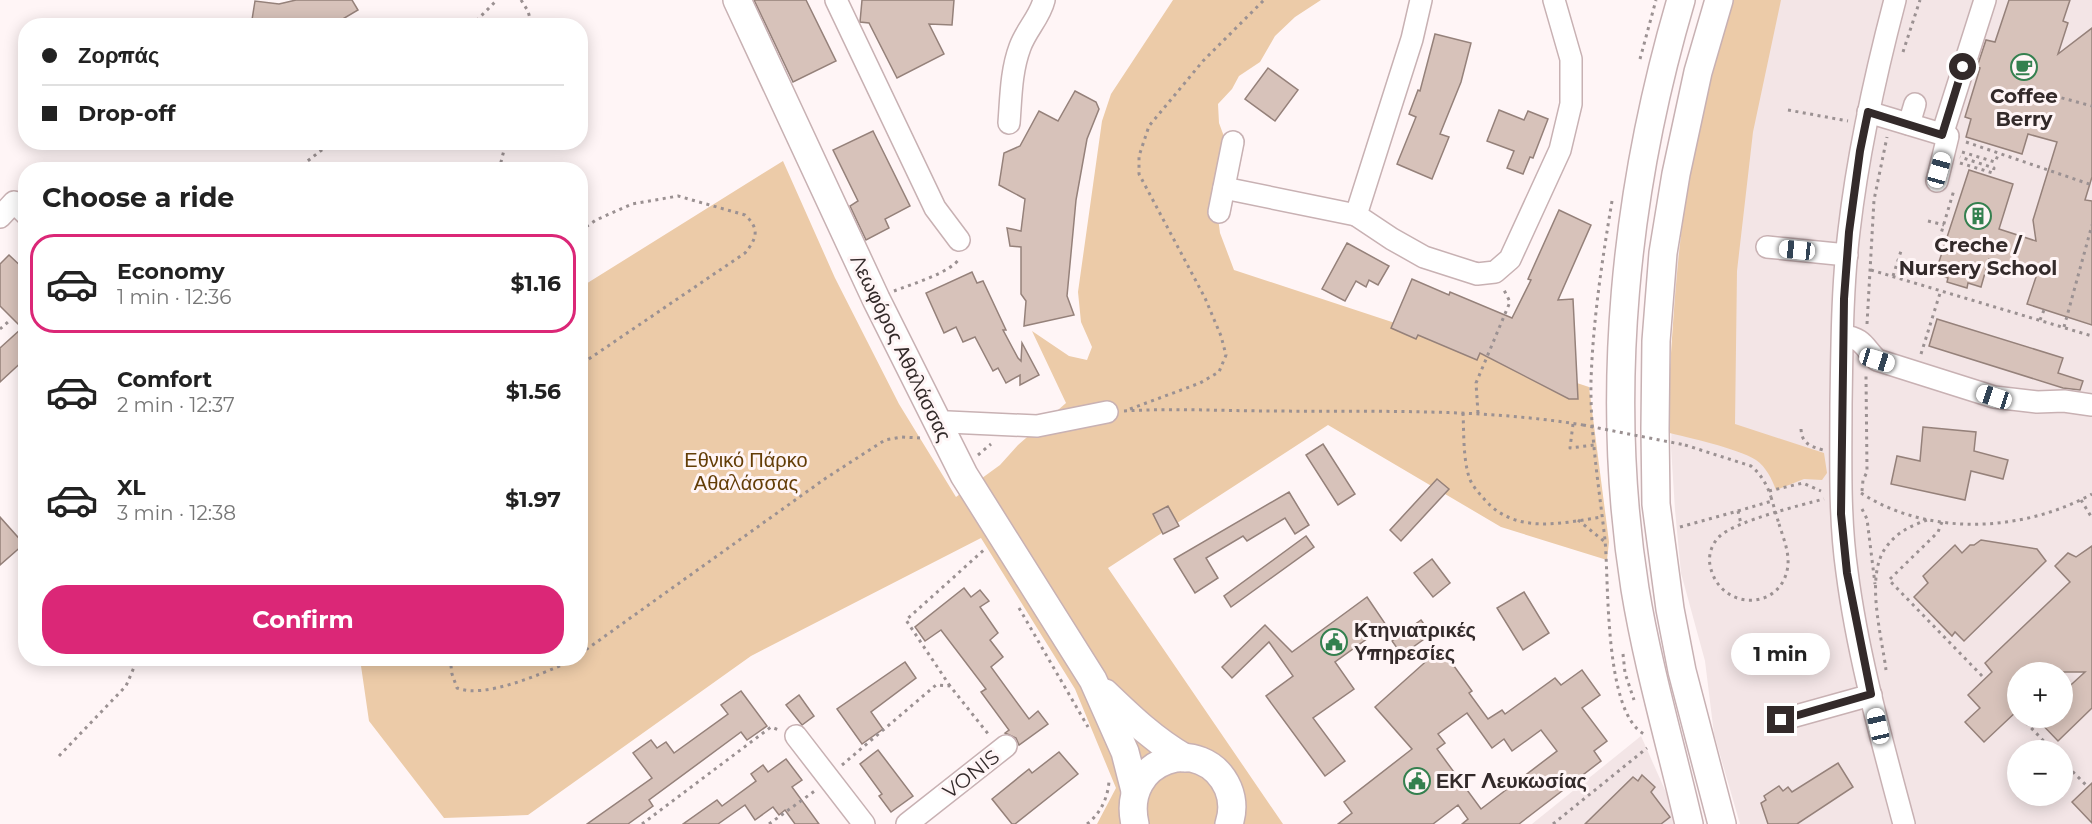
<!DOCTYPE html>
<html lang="en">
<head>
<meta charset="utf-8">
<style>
	body { margin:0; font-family:Montserrat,sans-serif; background:#f6f6f6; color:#222; height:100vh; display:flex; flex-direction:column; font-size:22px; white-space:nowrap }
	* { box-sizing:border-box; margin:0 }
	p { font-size:20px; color:#767676 }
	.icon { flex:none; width:33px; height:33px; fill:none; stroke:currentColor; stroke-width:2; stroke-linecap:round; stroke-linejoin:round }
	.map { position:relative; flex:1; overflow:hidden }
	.panel { position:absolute; left:18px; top:162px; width:570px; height:504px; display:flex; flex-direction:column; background:#fff; border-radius:24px; box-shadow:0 3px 15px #0003 }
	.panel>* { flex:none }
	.banner { position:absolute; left:18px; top:18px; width:570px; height:132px; border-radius:24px; box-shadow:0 3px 15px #0003; display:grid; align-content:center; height:132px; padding:0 24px; background:#fff }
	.buttons { position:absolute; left:2007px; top:662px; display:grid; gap:12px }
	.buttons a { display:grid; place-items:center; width:66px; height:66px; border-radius:50%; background:#fff; box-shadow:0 3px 15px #0003; font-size:30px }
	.end { position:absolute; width:27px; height:27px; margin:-14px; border:8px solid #332a2a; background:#fff; box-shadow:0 0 0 3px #fff }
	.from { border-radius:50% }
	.bubble { position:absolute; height:42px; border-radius:21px; background:#fff; box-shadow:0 3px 15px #0003; font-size:20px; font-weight:700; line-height:42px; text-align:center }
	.car { position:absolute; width:18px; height:36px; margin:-18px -9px; border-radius:8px; box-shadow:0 0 4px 2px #0007; background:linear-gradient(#fff 24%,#345 0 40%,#fff 0 76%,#345 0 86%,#fff 0) }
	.banner b { display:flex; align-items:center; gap:21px; height:57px; font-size:22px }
	.banner b+b { border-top:2px solid #e0e0e0 }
	.banner i { width:15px; height:15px; background:#222 }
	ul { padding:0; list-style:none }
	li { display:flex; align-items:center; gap:18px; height:99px; margin:0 12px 9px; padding:0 12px; border:3px solid transparent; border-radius:24px }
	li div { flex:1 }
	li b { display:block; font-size:22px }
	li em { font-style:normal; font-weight:700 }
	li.current { border-color:#db2777 }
	li>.icon { width:54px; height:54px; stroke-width:1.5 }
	h2 { padding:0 24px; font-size:27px; line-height:72px }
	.button { display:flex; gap:12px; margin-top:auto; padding:12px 24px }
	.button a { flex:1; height:69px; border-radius:24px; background:#db2777; color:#fff; font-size:24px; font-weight:700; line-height:69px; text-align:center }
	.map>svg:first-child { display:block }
	.built { fill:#f3e5e6; fill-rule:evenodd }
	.green { fill:#eccba8 }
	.building { fill:#d7c2ba; stroke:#95817a; stroke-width:1.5; fill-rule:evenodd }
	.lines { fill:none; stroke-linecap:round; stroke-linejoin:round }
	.minor-casing { stroke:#c8b1b3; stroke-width:24 }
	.major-casing { stroke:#c8b1b3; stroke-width:30 }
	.path { stroke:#9b9192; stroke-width:3; stroke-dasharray:3 4.5; stroke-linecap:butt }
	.minor { stroke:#fff; stroke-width:21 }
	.major { stroke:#fff; stroke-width:27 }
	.path-bridge { stroke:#9b9192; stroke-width:3; stroke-dasharray:3 4.5; stroke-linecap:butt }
	.route { stroke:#332a2a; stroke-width:8 }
	.labels { text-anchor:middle; stroke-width:6; stroke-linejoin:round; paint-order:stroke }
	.poi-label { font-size:20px; font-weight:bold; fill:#332a2a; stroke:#fff5f6 }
	.street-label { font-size:20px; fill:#332a2a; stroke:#fff5f6 }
	.park-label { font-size:20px; fill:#633d06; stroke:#fff5f6 }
</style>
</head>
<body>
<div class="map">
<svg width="2092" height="824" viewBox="0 0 2092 824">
	<rect width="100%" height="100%" fill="#fff5f6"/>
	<g class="built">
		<path d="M1735 0H2092V824H1740L1714 734 1705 661 1681 573 1675 510 1671 447 1675 275 1690 178ZM2018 672H2062V717H2018ZM2018 750H2062V795H2018Z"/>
		<polygon points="1641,736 1680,824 1532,824"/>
	</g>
	<g class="green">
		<polygon points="1173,0 1321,0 1295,17 1275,36 1260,62 1239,76 1232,89 1218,104 1219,123 1229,150 1216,202 1220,233 1234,270 1589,387 1609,542 1607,560 1501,527 1328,425 1108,568 1283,824 1097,824 1116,788 1075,689 981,538 751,656 528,815 444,818 369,721 360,659 580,658 581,287 783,161 835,278 899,404 956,497 1000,465 1018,445 1066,403 1032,331 1069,356 1087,360 1092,347 1081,322 1078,292 1102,121 1111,94"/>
		<path d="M1733 0H1781L1753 132 1737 271 1735 424 1824 453 1827 473 1822 480 1804 479 1776 490C1772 479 1766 467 1756 460 1737 448 1689 438 1666 432 1672 345 1675 258 1690 173 1700 115 1717 57 1733 0Z"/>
	</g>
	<g class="building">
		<polygon points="296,0 352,0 358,10 331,26 251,26 255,1 279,4"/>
		<polygon points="754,0 806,0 836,61 793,82"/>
		<polygon points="862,0 954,0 952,25 929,24 944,54 897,78 869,23 860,22"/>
		<polygon points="2009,0 2070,0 2063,21 2068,23 2058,54 2092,28 2092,177 2085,200 2092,201 2092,325 2027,304 2037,274 1989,259 1981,287 1968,283 1967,288 1947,282 1948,278 1935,274 1969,170 2013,184 1999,229 2036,241 2033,220 2057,142 2028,134 2022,154 1966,137 1971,119 1965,117 1980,68 1977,67 1986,40 1995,42"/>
		<polygon points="1435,34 1471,43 1461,82 1440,134 1449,137 1432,179 1397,164 1416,117 1409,114 1418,90 1420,91"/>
		<polygon points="1268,68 1298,90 1275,121 1245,99"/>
		<polygon points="1075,91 1096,102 1099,109 1087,139 1076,200 1067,296 1074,315 1024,326 1026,301 1021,294 1021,247 1010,246 1007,228 1021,231 1025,199 999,185 1004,153 1020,146 1039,111 1058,121"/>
		<polygon points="1499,110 1524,120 1528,111 1548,119 1533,158 1530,157 1523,174 1507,168 1514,151 1487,141"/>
		<polygon points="873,131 910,206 885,219 889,228 866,240 850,206 858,201 833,150"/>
		<polygon points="1559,210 1591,225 1558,300 1573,299 1578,399 1569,399 1480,353 1477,360 1418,335 1416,339 1391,328 1412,279 1449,295 1450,292 1512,318 1531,280 1528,279"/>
		<polygon points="1347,243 1389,266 1378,285 1369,280 1366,287 1356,281 1345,301 1322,289"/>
		<polygon points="9,255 26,271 26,358 0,382 0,348 22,328 0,306 0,264"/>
		<polygon points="972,272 977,283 983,281 1006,330 1003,330 1018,358 1021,361 1022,343 1039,375 1020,385 1020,375 1006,383 998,368 993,371 975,337 963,342 956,327 944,333 926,293"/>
		<polygon points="1937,319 2063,358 2058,373 2083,381 2080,390 2063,388 1929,346"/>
		<polygon points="1923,427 1976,432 1974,451 2008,460 2003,479 1971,471 1965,500 1891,484 1897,456 1920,461"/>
		<polygon points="1323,444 1355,494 1338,505 1306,455"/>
		<polygon points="1437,479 1449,489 1401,541 1390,530"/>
		<polygon points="1289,492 1309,525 1295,534 1285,518 1247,541 1243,536 1206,558 1218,578 1195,593 1174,559"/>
		<polygon points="1168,506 1179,526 1163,534 1153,514"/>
		<polygon points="0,517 24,544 0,565"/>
		<polygon points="1306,536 1314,547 1231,607 1224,596"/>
		<polygon points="1981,540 2037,549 2046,561 1964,641 1955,632 1952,636 1914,597 1928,583 1923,576 1955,545 1962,553 1970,545 1974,545"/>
		<polygon points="2092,546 2092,708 2058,741 2035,717 2062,717 2062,693 2085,672 2018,672 2018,710 1984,742 1965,722 1980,708 1968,695 1992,672 1985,663 2070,582 2055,566 2068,553 2076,557"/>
		<polygon points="1432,559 1450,583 1433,597 1414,573"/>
		<polygon points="964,588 971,597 980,590 989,601 980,607 998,633 990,640 1003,657 991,667 1029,719 1038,711 1048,724 1019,745 1016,738 1005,733 1009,730 981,692 986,689 941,630 925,641 915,627"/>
		<polygon points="1524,592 1549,633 1523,650 1497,608"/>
		<polygon points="1367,597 1386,625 1335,662 1354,689 1313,718 1345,761 1325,776 1266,696 1293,676 1269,642 1232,678 1222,667 1265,625 1292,652"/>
		<polygon points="1421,620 1431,634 1402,655 1392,641"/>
		<path d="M1441 648 1472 691 1469 693 1488 719 1502 710 1505 714 1555 678 1561 685 1582 670 1600 695 1582 708 1607 741 1594 751 1601 761 1519 824H1462L1468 819 1458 805 1433 824H1338L1352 813 1344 802 1412 749 1375 707ZM1467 713 1492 748 1504 739 1512 751 1541 730 1557 751 1481 809 1437 749 1445 743 1438 734Z"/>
		<polygon points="905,662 916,678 871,712 883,729 862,744 837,709"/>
		<polygon points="741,691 767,726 747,740 741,732 649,800 653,806 628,824 587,824 652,778 633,753 651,740 657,748 666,742 674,753 728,714 721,705"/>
		<polygon points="799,695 814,716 802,725 786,705"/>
		<polygon points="878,750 913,796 891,812 879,796 882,794 860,764"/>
		<polygon points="1059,752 1078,774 1015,824 1012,824 992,799 1029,769 1032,773"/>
		<polygon points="786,759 802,780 792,787 819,824 795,824 785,810 779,815 773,807 755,820 745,805 718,824 683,824 717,800 722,806 756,781 751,774 763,765 768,772"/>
		<polygon points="1838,763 1853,787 1797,824 1768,824 1761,803 1766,800 1764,796 1779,786 1783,791 1788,787 1792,792"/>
		<polygon points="1642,775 1655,787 1651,792 1670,817 1661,824 1585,824 1633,777 1638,781"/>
		<polygon points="2092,783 2092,823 2072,802"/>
	</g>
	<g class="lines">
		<defs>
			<g id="minor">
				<polyline points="836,0 935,208 959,240"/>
				<polyline points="1421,0 1412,39 1356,215 1392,239 1424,257 1477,274 1495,272 1510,259 1560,150 1571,104 1571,59 1554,0"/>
				<path d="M1895 0C1875 76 1858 153 1849 231 1842 289 1842 346 1841 404 1841 460 1839 516 1847 572 1858 657 1882 741 1904 824"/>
				<polyline points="1868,112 1948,136 1937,181"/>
				<path d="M1009 123C1011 97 1011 71 1020 47 1026 30 1040 17 1044 0"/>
				<polyline points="1909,124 1915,104"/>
				<polyline points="1942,135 1985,0"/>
				<polyline points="1224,188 1356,215"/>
				<polyline points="1219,212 1233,142"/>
				<polyline points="0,217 14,202 26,214"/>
				<polyline points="1767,247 1847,255"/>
				<path d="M1843 336C1864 338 1864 348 1877 360L1994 397 2037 402 2064 401 2092 405"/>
				<polyline points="939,426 948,422 1037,426 1107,412"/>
				<polyline points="1781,720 1871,695"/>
				<polyline points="796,736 864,824"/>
				<polyline points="907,824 1006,746"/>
			</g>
			<g id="major">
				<polyline points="737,0 876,299 964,475 1093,680 1125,752 1135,791"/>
				<path d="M1681 0C1625 190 1604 393 1635 589 1648 668 1671 746 1689 824"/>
				<polyline points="1719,0 1698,72 1676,174 1663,253 1656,341 1655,429 1656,504 1670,609 1682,671 1722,824"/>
				<path d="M1105 693C1131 718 1154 740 1185 758"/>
				<path d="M1135 824C1120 759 1203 732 1228 788 1233 800 1233 812 1229 824"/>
			</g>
		</defs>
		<use href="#minor" class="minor-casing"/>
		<use href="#major" class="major-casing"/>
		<g class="path">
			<polyline points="521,0 528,11 532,26"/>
			<polyline points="471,26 497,0"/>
			<polyline points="1903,52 1920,0"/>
			<polyline points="1640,59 1656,0"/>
			<polyline points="2047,94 2092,106"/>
			<polyline points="1788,110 1848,121"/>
			<polyline points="1966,142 2092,185"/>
			<polyline points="1962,152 1995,162 1999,153"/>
			<polyline points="1960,163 1993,173 1994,168 1960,157"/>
			<polyline points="296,170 332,142"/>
			<polyline points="499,170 506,142"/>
			<path d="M1612 201C1602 261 1593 320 1591 381 1590 434 1599 487 1605 540 1609 582 1604 712 1644 734"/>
			<polyline points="1928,221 1944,225"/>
			<path d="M580 231 596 220 632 204 678 196 745 215C760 229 757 238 745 253L580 365"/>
			<polyline points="1943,249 1937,247 1954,190"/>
			<polyline points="1871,270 2092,336"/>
			<polyline points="1893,276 1901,251"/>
			<path d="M894 291C912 284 950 273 960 258"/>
			<polyline points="2040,320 2044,310"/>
			<polyline points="1867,324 1874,200 1887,137"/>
			<polyline points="2064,327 2092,225"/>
			<polyline points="0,329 9,321"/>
			<polyline points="1921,354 1941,290"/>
			<polyline points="1130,409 1200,383 1219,372 1226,355 1221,336 1205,298 1139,174 1139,156 1149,126 1203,61 1264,0"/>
			<path d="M1124 411C1174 408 1224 411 1274 411 1377 412 1480 408 1583 425"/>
			<path d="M1463 413C1464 434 1463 457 1469 477 1472 486 1479 493 1485 500 1516 535 1562 523 1602 517"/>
			<polyline points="1478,413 1476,383 1510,302 1503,288"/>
			<polyline points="1573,424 1570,448 1594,445"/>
			<path d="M1801 429C1802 444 1810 446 1823 450"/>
			<path d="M1685 445 1751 466C1761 474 1767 485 1771 497"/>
			<polyline points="978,455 991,444"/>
			<polyline points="1769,491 1803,483 1821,491"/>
			<polyline points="1862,491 1863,480 1867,472 1866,376"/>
			<path d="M1861 493C1929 537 2023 532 2092 494"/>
			<polyline points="2081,500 2092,518"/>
			<polyline points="1862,509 1867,519 1875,584"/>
			<polyline points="1738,511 1772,501"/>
			<polyline points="1578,520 1605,542"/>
			<polyline points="1942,522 1938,532 1889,580 1985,679"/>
			<path d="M1779 524C1783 537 1789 551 1788 565 1783 612 1719 612 1710 565 1708 555 1712 543 1720 536 1736 521 1801 505 1824 499"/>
			<polyline points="1680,527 1738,511 1741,524"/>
			<polyline points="1019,608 1088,727"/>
			<polyline points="580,654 826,478 885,440 902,437 920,438"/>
			<polyline points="1623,654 1625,673 1634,700"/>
			<path d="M450 658 452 674 457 688C485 699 540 674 567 663L574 658"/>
			<path d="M1886 670C1882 637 1864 574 1887 546 1898 531 1913 525 1930 519"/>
			<polyline points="950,686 906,620 985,549"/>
			<polyline points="2016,712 2018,714"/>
			<polyline points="2021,717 2052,750"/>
			<polyline points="59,756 126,686 138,658"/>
			<polyline points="2062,761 2088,787"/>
			<polyline points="842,765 936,685 950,686 989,735"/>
			<polyline points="642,824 771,727 779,730"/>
			<polyline points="769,824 816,790"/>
			<path d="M1087 824C1100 814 1108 798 1109 781"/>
			<polyline points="1553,824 1647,748"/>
		</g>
		<use href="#minor" class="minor"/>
		<use href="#major" class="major"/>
		<g class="path-bridge">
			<polyline points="1583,425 1685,445"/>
			<polyline points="1771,497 1779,524"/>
		</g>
	</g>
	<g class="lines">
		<polyline class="route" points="1781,720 1871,694 1847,573 1841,514 1844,299 1849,232 1860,151 1868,112 1942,135 1963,67"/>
	</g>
	<defs>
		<symbol id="cafe-ring" viewBox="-11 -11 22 22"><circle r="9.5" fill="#fff5f6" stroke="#34804f" stroke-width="1.5"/><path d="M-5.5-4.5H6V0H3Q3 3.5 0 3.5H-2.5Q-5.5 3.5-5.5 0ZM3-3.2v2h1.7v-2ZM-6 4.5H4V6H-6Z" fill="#34804f"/></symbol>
		<symbol id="building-ring" viewBox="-11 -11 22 22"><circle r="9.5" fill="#fff5f6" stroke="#34804f" stroke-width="1.5"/><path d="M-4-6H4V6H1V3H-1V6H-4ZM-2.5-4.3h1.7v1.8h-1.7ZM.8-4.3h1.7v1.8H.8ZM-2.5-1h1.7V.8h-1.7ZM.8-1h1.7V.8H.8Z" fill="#34804f"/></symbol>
		<symbol id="civic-ring" viewBox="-11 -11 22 22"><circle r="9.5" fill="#fff5f6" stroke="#34804f" stroke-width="1.5"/><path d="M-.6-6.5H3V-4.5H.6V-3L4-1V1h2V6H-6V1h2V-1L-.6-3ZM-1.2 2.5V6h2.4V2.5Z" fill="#34804f"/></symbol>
	</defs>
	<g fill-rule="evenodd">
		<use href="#cafe-ring" x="2009" y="52" width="30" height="30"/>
		<use href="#building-ring" x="1963" y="201" width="30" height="30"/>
		<use href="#civic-ring" x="1319" y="627" width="30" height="30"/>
		<use href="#civic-ring" x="1402" y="766" width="30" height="30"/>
	</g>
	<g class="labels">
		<g class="poi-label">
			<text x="2024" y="103">Coffee<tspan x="2024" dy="23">Berry</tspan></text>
			<text x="1978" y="252">Creche /<tspan x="1978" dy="23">Nursery School</tspan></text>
			<text x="1354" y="637" text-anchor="start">Κτηνιατρικές<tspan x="1354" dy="23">Υπηρεσίες</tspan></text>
			<text x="1436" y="788" text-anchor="start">ΕΚΓ Λευκωσίας</text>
		</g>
		<g class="street-label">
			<text transform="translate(901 348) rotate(64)" y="7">Λεωφόρος Αθαλάσσας</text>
			<text transform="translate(971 774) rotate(-38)" y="7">VONIS</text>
		</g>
		<g class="park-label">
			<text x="746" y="467">Εθνικό Πάρκο<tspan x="746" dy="23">Αθαλάσσας</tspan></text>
		</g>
	</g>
</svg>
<div class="buttons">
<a>+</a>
<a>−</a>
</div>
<i class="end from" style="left:1963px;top:67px"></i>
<i class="end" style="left:1781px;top:720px"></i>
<div class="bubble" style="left:1731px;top:633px;width:99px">1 min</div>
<i class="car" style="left:1939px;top:170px;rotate:16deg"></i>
<i class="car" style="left:1797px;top:250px;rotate:276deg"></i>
<i class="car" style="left:1877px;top:360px;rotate:107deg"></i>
<i class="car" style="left:1994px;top:397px;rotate:288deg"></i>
<i class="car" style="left:1878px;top:726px;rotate:347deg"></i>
<div class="banner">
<b><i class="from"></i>Ζορπάς</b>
<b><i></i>Drop-off</b>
</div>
<section class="panel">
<h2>Choose a ride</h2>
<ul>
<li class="current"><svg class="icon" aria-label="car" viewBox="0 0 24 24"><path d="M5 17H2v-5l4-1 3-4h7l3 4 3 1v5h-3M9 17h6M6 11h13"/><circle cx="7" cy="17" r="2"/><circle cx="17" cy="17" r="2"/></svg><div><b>Economy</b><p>1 min · 12:36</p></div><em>$1.16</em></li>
<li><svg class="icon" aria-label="car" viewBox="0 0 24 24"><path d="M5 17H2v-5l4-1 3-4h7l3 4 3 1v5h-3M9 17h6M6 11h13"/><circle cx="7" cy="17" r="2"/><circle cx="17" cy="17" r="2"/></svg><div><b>Comfort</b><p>2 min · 12:37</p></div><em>$1.56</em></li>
<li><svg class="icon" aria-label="car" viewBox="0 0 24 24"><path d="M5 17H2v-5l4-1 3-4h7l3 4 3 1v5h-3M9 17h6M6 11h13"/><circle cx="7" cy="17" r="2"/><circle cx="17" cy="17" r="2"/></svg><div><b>XL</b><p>3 min · 12:38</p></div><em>$1.97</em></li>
</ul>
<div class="button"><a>Confirm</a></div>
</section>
</div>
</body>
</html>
